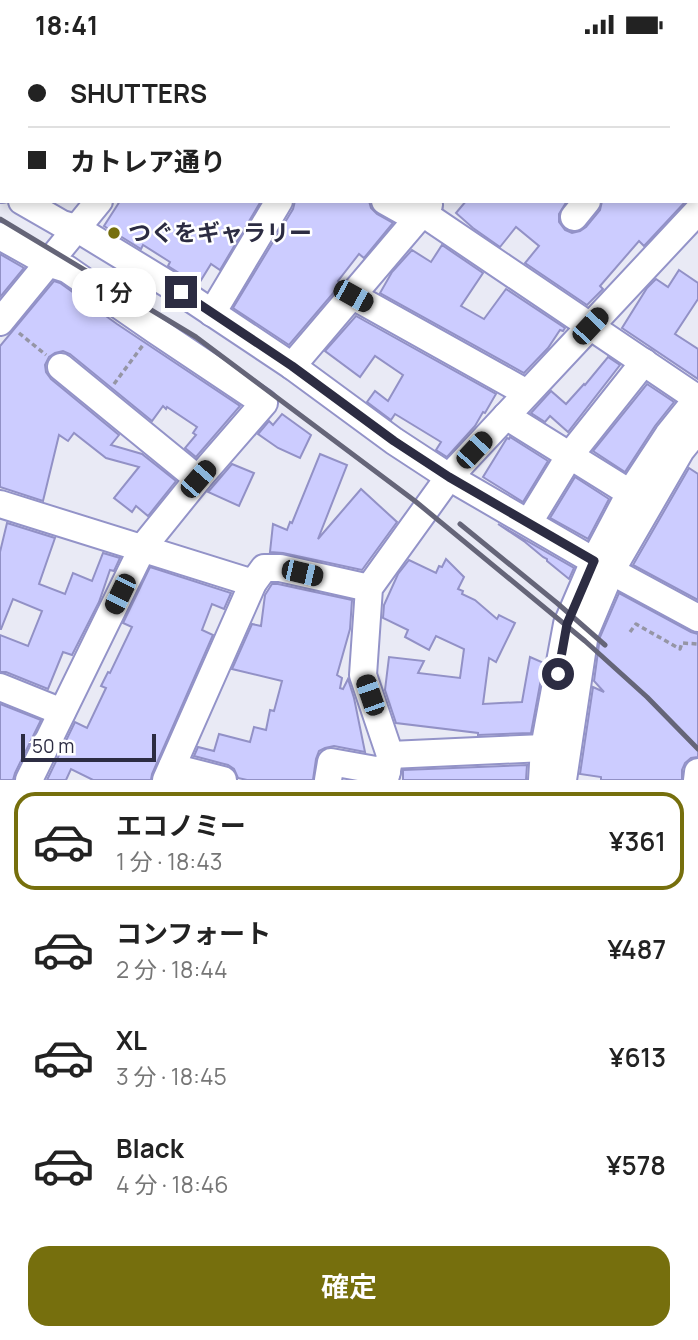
<!DOCTYPE html>
<html lang="ja">
<head>
<meta charset="utf-8">
<style>
	body { margin:0; font-family:Manrope,"Noto Sans JP",sans-serif; background:#f6f6f6; color:#222; height:100vh; display:flex; flex-direction:column; font-size:26px; white-space:nowrap }
	* { box-sizing:border-box; margin:0 }
	p { font-size:23px; color:#767676 }
	.icon { flex:none; width:38px; height:38px; fill:none; stroke:currentColor; stroke-width:2; stroke-linecap:round; stroke-linejoin:round }
	.map { position:relative; height:731px; overflow:hidden }
	.sheet { display:flex; flex-direction:column; background:#fff; flex:1 }
	.sheet>* { flex:none }
	.top-card { position:absolute; left:0px; top:0px; width:698px; height:154px; box-shadow:0 4px 10px #0003; display:grid; align-content:center; height:154px; padding:0 28px; background:#fff }
	.scale { position:absolute; left:21px; bottom:18px; width:135px; box-sizing:border-box; padding-left:7px; border:4px solid #2c2c42; border-top:0; font-size:19px; line-height:24px; white-space:nowrap; color:#2c2c42; -webkit-text-stroke:5px #fff; paint-order:stroke }
	.end { position:absolute; width:32px; height:32px; margin:-16px; border:9px solid #2c2c42; background:#fff; box-shadow:0 0 0 4px #fff }
	.from { border-radius:50% }
	.bubble { position:absolute; height:49px; border-radius:21px; background:#fff; box-shadow:0 4px 10px #0003; font-size:23px; font-weight:600; line-height:49px; text-align:center }
	.car { position:absolute; width:21px; height:42px; margin:-21px -10px; border-radius:9px; box-shadow:0 0 5px 2px #0007; background:linear-gradient(#222 24%,#8ab4d8 0 40%,#222 0 76%,#8ab4d8 0 86%,#222 0) }
	.top-card b { display:flex; align-items:center; gap:24px; height:66px; font-size:26px }
	.top-card b+b { border-top:2px solid #e0e0e0 }
	.top-card i { width:18px; height:18px; background:#222 }
	ul { padding:12px 0 0; list-style:none }
	li { display:flex; align-items:center; gap:21px; height:98px; margin:0 14px 10px; padding:0 14px; border:4px solid transparent; border-radius:21px }
	li div { flex:1 }
	li b { display:block; font-size:26px }
	li em { font-style:normal; font-weight:600 }
	li.current { border-color:#766f0d }
	li>.icon { width:63px; height:63px; stroke-width:1.5 }
	.button { display:flex; gap:14px; margin-top:auto; padding:14px 28px }
	.button a { flex:1; height:80px; border-radius:21px; background:#766f0d; color:#fff; font-size:28px; font-weight:600; line-height:80px; text-align:center }
	.status { display:flex; justify-content:space-between; align-items:center; height:49px; padding:0 35px; background:#fff; direction:ltr }
	.status svg { height:19px; fill:currentColor }
	.map>svg:first-child { display:block }
	.building { fill:#ccf; stroke:#9291c6; stroke-width:2 }
	.lines { fill:none; stroke-linecap:round; stroke-linejoin:round }
	.minor-casing { stroke:#9393c8; stroke-width:30 }
	.path { stroke:#9595a5; stroke-width:3.5; stroke-dasharray:5 3.5; stroke-linecap:butt }
	.minor { stroke:#fff; stroke-width:26 }
	.rail { stroke:#656578; stroke-width:5 }
	.route { stroke:#2c2c42; stroke-width:9 }
	.poi-dot { fill:#766f0d; stroke:#fff; stroke-width:2.5 }
	.labels { text-anchor:middle; stroke-width:5; stroke-linejoin:round; paint-order:stroke }
	.poi-label { font-size:23px; font-weight:bold; fill:#2c2c42; stroke:#fff; text-anchor:start }
</style>
</head>
<body>
<div class="status"><b>18:41</b><svg viewBox="0 0 49 12"><path d="M0 12V9h3v3zM5 12V6h3v6zM10 12V3h3v9zM15 12V0h3v12zM26 1h20v11H26zM47 4h2v5h-2z"/></svg></div>
<div class="map">
<svg width="698" height="731" viewBox="0 0 698 731">
	<rect width="100%" height="100%" fill="#e9eaf5"/>
	<g class="building">
		<polygon points="120,152 261,152 220,221 211,215 198,236 168,217 170,213 143,196 141,200 104,177"/>
		<polygon points="295,152 369,152 371,159 377,165 393,174 364,209 359,205 338,232 341,235 289,296 233,259 293,160"/>
		<polygon points="466,152 567,152 559,165 559,173 565,181 572,184 580,182 586,178 600,161 602,152 686,152 644,197 639,192 600,237 603,240 587,256 525,214 539,197 516,178 500,198 473,179 456,164"/>
		<polygon points="442,196 483,224 461,257 484,270 506,240 565,279 563,282 560,281 548,299 524,324 380,244 392,223 412,201 431,213"/>
		<polygon points="0,205 24,219 0,248"/>
		<polygon points="679,221 698,234 698,250 675,285 698,300 698,330 622,279 647,239 656,230 668,238"/>
		<polygon points="54,232 60,234 117,275 240,357 196,408 185,399 196,386 193,384 197,378 167,358 166,360 163,357 152,372 70,305 63,302 55,304 49,308 45,316 46,323 51,330 119,386 111,396 142,405 176,432 148,467 136,457 132,463 114,449 139,418 106,409 74,384 68,392 59,386 43,452 0,438 0,297"/>
		<polygon points="356,267 496,345 485,364 483,363 475,377 447,408 436,401 441,393 395,365 391,371 367,353 375,342 388,352 403,326 375,307 360,328 325,302"/>
		<polygon points="608,308 620,316 568,383 550,367 545,373 531,364 551,342 566,355 584,335 585,336"/>
		<polygon points="647,335 674,353 655,377 625,423 593,402"/>
		<polygon points="282,365 311,386 300,409 278,399 258,385 269,372 273,376"/>
		<polygon points="510,388 548,412 523,453 483,428 507,389 509,390"/>
		<polygon points="320,405 347,416 318,490 361,440 397,473 362,521 283,504 270,503 273,475 287,481 290,473 292,474"/>
		<polygon points="232,415 254,424 239,457 208,443"/>
		<polygon points="689,419 698,425 698,551 633,516"/>
		<polygon points="575,428 609,450 588,490 550,469"/>
		<polygon points="7,474 55,489 39,535 65,545 73,524 92,532 103,504 120,509 114,522 110,521 99,553 72,606 63,603 48,640 6,623 0,623 0,586 28,597 42,562 13,550 1,580 0,580 0,503"/>
		<polygon points="498,475 574,519 569,530 547,512 547,510 543,508 525,493"/>
		<polygon points="446,510 464,528 458,540 463,542 462,545 475,551 497,570 499,566 515,574 496,613 489,609 483,655 522,653 530,608 544,614 531,684 478,686 478,684 396,674 385,641 389,608 424,612 418,624 460,629 464,600 436,587 429,601 405,588 408,581 383,569 384,556 398,525 409,511 436,524 439,517 442,518"/>
		<polygon points="150,518 231,544 224,560 212,555 202,581 213,586 152,725 151,731 93,731 71,720 66,731 47,731 75,673 87,679 106,639 101,637 108,623 110,624 132,578 123,574"/>
		<polygon points="272,535 278,535 352,551 350,580 337,626 342,629 340,639 343,640 348,630 354,649 365,703 334,697 325,699 319,702 316,710 313,731 247,731 238,729 234,720 228,716 194,707 198,698 214,702 219,685 250,693 254,678 266,681 270,661 274,662 282,632 232,620 252,575 261,577 265,546"/>
		<polygon points="619,544 691,583 698,585 698,708 691,709 685,714 682,721 682,731 601,731 601,728 580,725 593,638 604,643 594,632 600,588"/>
		<polygon points="0,655 41,671 15,724 13,731 0,731"/>
		<polygon points="527,716 526,731 403,731 403,721"/>
	</g>
	<g class="lines">
		<defs>
			<g id="minor">
				<polyline points="103,0 106,2"/>
				<polyline points="383,0 385,2"/>
				<polyline points="581,0 583,2"/>
				<polyline points="11,2 12,0"/>
				<polyline points="222,2 224,0"/>
				<polyline points="559,2 560,0"/>
				<polyline points="0,32 2,27"/>
				<polyline points="696,101 698,102"/>
				<polyline points="0,139 2,140"/>
				<polyline points="22,152 62,175 76,179 181,243 292,317 394,392 449,428 611,522 698,569"/>
				<polyline points="385,152 410,166 430,169 698,350"/>
				<polyline points="574,168 587,152"/>
				<polyline points="0,187 48,214 67,220 155,281 264,354 198,430 143,498 29,731"/>
				<polyline points="353,247 527,344"/>
				<polyline points="212,264 279,152"/>
				<polyline points="0,273 99,152"/>
				<polyline points="292,317 429,156"/>
				<polyline points="61,318 198,430"/>
				<polyline points="506,367 630,444"/>
				<polyline points="0,455 253,534"/>
				<polyline points="529,473 570,406 644,313"/>
				<polyline points="0,638 62,663"/>
				<polyline points="390,706 544,699"/>
				<polyline points="172,718 223,731"/>
				<polyline points="166,731 253,534 264,519 280,519 369,539"/>
				<polyline points="328,731 331,713 387,723"/>
				<polyline points="385,731 390,706 363,626 369,539 449,428 698,162"/>
				<polyline points="542,731 544,699 567,575 594,512 630,444 668,386 697,350 698,351"/>
				<polyline points="563,731 585,584 611,522 681,401 698,380"/>
				<polyline points="697,731 698,723"/>
			</g>
		</defs>
		<use href="#minor" class="minor-casing"/>
		<g class="path">
			<polyline points="19,284 46,306"/>
			<polyline points="114,335 143,296"/>
			<polyline points="630,583 636,575 680,600 682,594 698,595"/>
		</g>
		<use href="#minor" class="minor"/>
		<g class="rail">
			<polyline points="0,170 196,288 415,452 585,592 647,648 698,700"/>
			<polyline points="460,475 557,554 605,596"/>
		</g>
	</g>
	<g class="lines">
		<polyline class="route" points="181,243 292,317 394,392 449,428 594,512 567,575 558,625"/>
	</g>
	<circle class="poi-dot" cx="114" cy="184" r="7"/>
	<g class="labels">
		<g class="poi-label">
			<text x="128" y="192">つぐをギャラリー</text>
		</g>
	</g>
</svg>
<div class="scale">50 m</div>
<i class="end from" style="left:558px;top:625px"></i>
<i class="end" style="left:181px;top:243px"></i>
<div class="bubble" style="left:72px;top:219px;width:84px">1 分</div>
<i class="car" style="left:353px;top:247px;rotate:119deg"></i>
<i class="car" style="left:590px;top:277px;rotate:43deg"></i>
<i class="car" style="left:474px;top:401px;rotate:43deg"></i>
<i class="car" style="left:198px;top:430px;rotate:41deg"></i>
<i class="car" style="left:302px;top:524px;rotate:103deg"></i>
<i class="car" style="left:120px;top:545px;rotate:206deg"></i>
<i class="car" style="left:370px;top:646px;rotate:341deg"></i>
<div class="top-card">
<b><i class="from"></i>SHUTTERS</b>
<b><i></i>カトレア通り</b>
</div>
</div>
<section class="sheet">
<ul>
<li class="current"><svg class="icon" aria-label="car" viewBox="0 0 24 24"><path d="M5 17H2v-5l4-1 3-4h7l3 4 3 1v5h-3M9 17h6M6 11h13"/><circle cx="7" cy="17" r="2"/><circle cx="17" cy="17" r="2"/></svg><div><b>エコノミー</b><p>1 分 · 18:43</p></div><em>¥361</em></li>
<li><svg class="icon" aria-label="car" viewBox="0 0 24 24"><path d="M5 17H2v-5l4-1 3-4h7l3 4 3 1v5h-3M9 17h6M6 11h13"/><circle cx="7" cy="17" r="2"/><circle cx="17" cy="17" r="2"/></svg><div><b>コンフォート</b><p>2 分 · 18:44</p></div><em>¥487</em></li>
<li><svg class="icon" aria-label="car" viewBox="0 0 24 24"><path d="M5 17H2v-5l4-1 3-4h7l3 4 3 1v5h-3M9 17h6M6 11h13"/><circle cx="7" cy="17" r="2"/><circle cx="17" cy="17" r="2"/></svg><div><b>XL</b><p>3 分 · 18:45</p></div><em>¥613</em></li>
<li><svg class="icon" aria-label="car" viewBox="0 0 24 24"><path d="M5 17H2v-5l4-1 3-4h7l3 4 3 1v5h-3M9 17h6M6 11h13"/><circle cx="7" cy="17" r="2"/><circle cx="17" cy="17" r="2"/></svg><div><b>Black</b><p>4 分 · 18:46</p></div><em>¥578</em></li>
</ul>
<div class="button"><a>確定</a></div>
</section>
</body>
</html>
